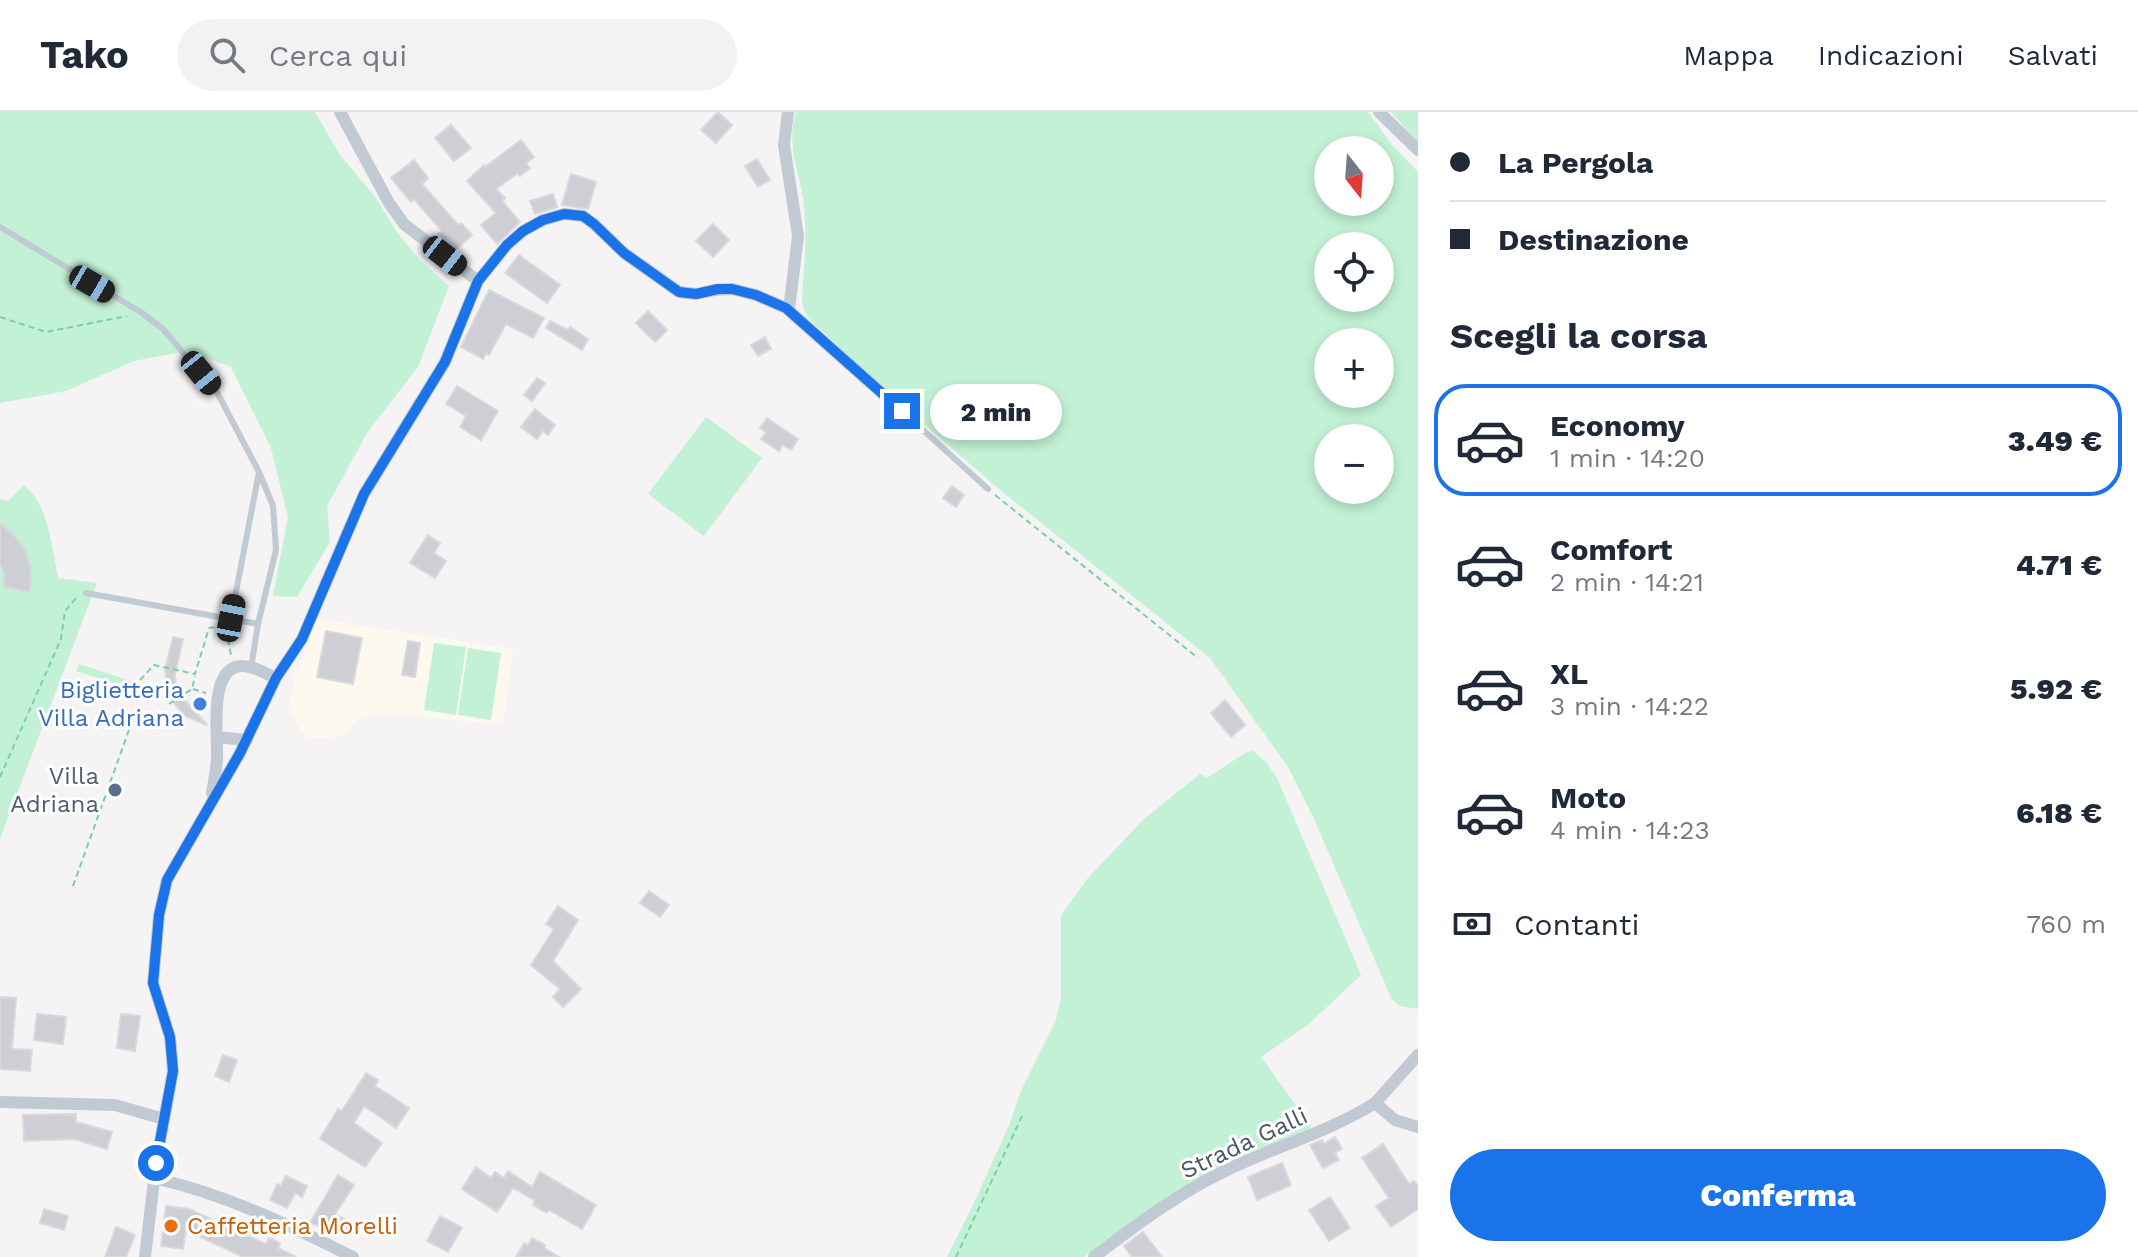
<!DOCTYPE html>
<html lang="it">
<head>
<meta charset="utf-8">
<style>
	body { margin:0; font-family:"Work Sans",sans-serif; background:#f2f2f3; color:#1f2937; height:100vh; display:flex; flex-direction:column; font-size:30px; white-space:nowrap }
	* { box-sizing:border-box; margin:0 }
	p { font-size:26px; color:#747a83 }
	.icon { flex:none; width:44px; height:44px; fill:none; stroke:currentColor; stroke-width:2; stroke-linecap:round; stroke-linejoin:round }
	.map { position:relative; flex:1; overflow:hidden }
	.drawer { display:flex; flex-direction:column; background:#fff; width:720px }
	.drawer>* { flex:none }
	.guide { display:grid; align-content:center; height:176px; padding:0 32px; background:#fff }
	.needle { width:52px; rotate:163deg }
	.fabs { position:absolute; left:1314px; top:24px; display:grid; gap:16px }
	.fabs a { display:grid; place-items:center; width:80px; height:80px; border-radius:50%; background:#fff; box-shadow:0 4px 12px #0003; font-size:40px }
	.end { position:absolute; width:36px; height:36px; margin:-18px; border:10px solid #1a73e8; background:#fff; box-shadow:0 0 0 4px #fff }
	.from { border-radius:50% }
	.bubble { position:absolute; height:56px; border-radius:28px; background:#fff; box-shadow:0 4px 12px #0003; font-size:26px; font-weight:800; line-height:56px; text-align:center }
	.car { position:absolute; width:24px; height:48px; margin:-24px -12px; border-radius:10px; box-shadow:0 0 6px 2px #0007; background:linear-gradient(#222 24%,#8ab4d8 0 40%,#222 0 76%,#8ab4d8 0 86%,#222 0) }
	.guide b { display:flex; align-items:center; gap:28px; height:76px; font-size:30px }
	.guide b+b { border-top:2px solid #e0e1e3 }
	.guide i { width:20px; height:20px; background:#1f2937 }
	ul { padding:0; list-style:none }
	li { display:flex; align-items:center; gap:24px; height:112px; margin:0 16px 12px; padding:0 16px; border:4px solid transparent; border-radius:32px }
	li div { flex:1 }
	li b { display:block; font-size:30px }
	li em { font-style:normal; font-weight:800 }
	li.on { border-color:#1a73e8 }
	li>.icon { width:72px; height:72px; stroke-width:1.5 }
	h2 { padding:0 32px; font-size:36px; line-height:96px }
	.pay { display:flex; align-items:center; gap:20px; height:88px; padding:0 32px; font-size:30px }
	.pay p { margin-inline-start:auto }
	.primary-button { display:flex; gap:16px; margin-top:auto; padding:16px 32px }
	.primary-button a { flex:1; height:92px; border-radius:48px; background:#1a73e8; color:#fff; font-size:32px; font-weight:800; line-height:92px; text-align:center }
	header { display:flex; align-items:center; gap:48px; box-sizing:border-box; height:112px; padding:0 40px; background:#fff; border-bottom:2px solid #e0e1e3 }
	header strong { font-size:38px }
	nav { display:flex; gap:44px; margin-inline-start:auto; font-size:28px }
	.search { width:560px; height:72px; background:#f2f2f3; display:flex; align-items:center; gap:20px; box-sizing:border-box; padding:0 28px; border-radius:44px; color:#747a83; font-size:30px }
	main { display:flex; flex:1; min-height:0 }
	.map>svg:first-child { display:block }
	.commercial { fill:#fdf9ef }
	.green { fill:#c3f1d5; fill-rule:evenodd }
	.building { fill:#cdcfd5; stroke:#d7d9de; stroke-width:2 }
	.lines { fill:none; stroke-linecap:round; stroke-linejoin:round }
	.path { stroke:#7ad0a6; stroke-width:2; stroke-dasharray:6 4; stroke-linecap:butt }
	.service { stroke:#c1cad2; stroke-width:6 }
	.minor { stroke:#c1cad2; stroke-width:12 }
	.route { stroke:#1a73e8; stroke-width:10 }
	.shop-dot { fill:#3f7fe0; stroke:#fff; stroke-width:3 }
	.service-dot { fill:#5c6f8a; stroke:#fff; stroke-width:3 }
	.food-dot { fill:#e8710a; stroke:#fff; stroke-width:3 }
	.labels { text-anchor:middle; stroke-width:6; stroke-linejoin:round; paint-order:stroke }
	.shop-label { font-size:24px; fill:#366cbe; stroke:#fff; text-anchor:end }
	.service-label { font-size:24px; fill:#4e5e75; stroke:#fff; text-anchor:end }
	.street-label { font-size:24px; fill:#4a5661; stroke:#fff }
	.food-label { font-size:24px; fill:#c56008; stroke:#fff; text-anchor:start }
</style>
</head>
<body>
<header>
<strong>Tako</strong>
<div class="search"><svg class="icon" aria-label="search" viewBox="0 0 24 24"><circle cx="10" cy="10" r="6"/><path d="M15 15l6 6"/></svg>Cerca qui</div>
<nav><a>Mappa</a><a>Indicazioni</a><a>Salvati</a></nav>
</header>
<main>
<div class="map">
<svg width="1418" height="1145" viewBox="0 0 1418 1145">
	<rect width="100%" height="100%" fill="#f5f3f3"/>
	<polygon class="commercial" points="317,507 513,537 503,613 409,603 359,605 347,622 324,627 305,625 289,599 294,566"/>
	<g class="green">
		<polygon points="0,0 315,0 340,43 377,87 396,119 421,149 449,174 418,255 367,321 327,394 330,430 297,485 273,484 288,405 271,336 231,255 188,239 134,249 66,279 0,291"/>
		<path d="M796 0H1368L1393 34 1418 60V897L1400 894 1392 888 1315 709 1288 655 1210 546 999 377 906 297 809 207 803 196 802 186C804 153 808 119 803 86 798 54 786 33 796 0ZM1328 38H1380V90H1328ZM1328 134H1380V186H1328ZM1328 230H1380V282H1328ZM1328 326H1380V378H1328Z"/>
		<polygon points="1391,0 1418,0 1418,30"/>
		<polygon points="706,305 762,346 704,424 648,382"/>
		<path d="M24 373C49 394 52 435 58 466L97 471 0 727V387L8 389Z"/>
		<polygon points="434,531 466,535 456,603 424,598"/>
		<polygon points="468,536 501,541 491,608 458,603"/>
		<polygon points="79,552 134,570 132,577 76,559"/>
		<polygon points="1253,639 1267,651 1277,666 1361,863 1309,912 1261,945 1311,1014 1306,1020 1206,1063 1171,1082 1084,1145 947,1145 973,1093 1010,1011 1021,979 1056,908 1061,885 1061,803 1088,766 1144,707 1200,662 1207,666 1245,641"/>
	</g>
	<g class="building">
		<polygon points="718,0 732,13 716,31 701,18"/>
		<polygon points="451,13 471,36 454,49 435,26"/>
		<polygon points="521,28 534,45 526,51 530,56 520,64 518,61 496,77 505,86 502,89 520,110 497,132 481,113 496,101 467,69 484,53 485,55"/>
		<polygon points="757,47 770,68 758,75 745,54"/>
		<polygon points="414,48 428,66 422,72 458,113 461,111 472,123 454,139 438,122 442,119 414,87 411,90 391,66"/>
		<polygon points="571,62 596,70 588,97 562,93"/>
		<polygon points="553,82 557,95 535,102 530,89"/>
		<polygon points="713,112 729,128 713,145 696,129"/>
		<polygon points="519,143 560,173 547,191 505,161"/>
		<polygon points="489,178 544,206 533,226 506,212 489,243 486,241 483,247 461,235"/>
		<polygon points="648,199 667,218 655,230 636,211"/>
		<polygon points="550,209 568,218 570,215 588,227 582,238 546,216"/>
		<polygon points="765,225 771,237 758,244 751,233"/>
		<polygon points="537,266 545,271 532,289 524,283"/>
		<polygon points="457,274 498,299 481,328 460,315 466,304 446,292"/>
		<polygon points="535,297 555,313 548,323 543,319 537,327 521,315"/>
		<polygon points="767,306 798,327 791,338 783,333 779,339 761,327 766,320 760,316"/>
		<polygon points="952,374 964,383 956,395 943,386"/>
		<polygon points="0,411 15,424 25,438 31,457 30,480 3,475 4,462 0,451"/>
		<polygon points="428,423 440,431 434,441 446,449 435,466 410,451"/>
		<polygon points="326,519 362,526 353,572 317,565"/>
		<polygon points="173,525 183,527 175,562 176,574 183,586 207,613 185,604 168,584 165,558"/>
		<polygon points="408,529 420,531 415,565 402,563"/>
		<polygon points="1225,588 1245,613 1231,625 1211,601"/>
		<polygon points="649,779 669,793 660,805 640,791"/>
		<polygon points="558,794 578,808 553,849 581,877 563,895 553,885 560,877 531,853 554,817 546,812"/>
		<polygon points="0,885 16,886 12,937 32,938 30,959 0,957"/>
		<polygon points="37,902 66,905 63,932 34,928"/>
		<polygon points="121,902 140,904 135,939 117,936"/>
		<polygon points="223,943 237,948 229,970 215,964"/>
		<polygon points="366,961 378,968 375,974 409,996 396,1016 364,994 354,1011 382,1031 365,1055 320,1027 338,997 342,999"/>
		<polygon points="76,1002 76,1010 112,1020 107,1037 74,1027 24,1029 23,1003"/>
		<polygon points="1335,1025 1342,1037 1335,1041 1339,1048 1323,1056 1310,1033 1322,1028 1324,1032"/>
		<polygon points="1383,1032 1409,1072 1414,1069 1418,1074 1418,1097 1391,1115 1376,1094 1389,1086 1362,1046"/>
		<polygon points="1282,1051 1291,1073 1257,1088 1248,1065"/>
		<polygon points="476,1055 491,1066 495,1060 504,1066 508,1059 532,1075 540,1060 596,1093 582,1117 549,1098 547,1101 533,1093 535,1088 513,1076 497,1100 462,1077"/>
		<polygon points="338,1063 354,1073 335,1102 354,1112 348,1124 330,1115 329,1119 310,1111"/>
		<polygon points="286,1064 307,1074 302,1085 295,1081 287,1096 270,1088 277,1072 281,1074"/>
		<polygon points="1330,1085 1350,1116 1329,1129 1309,1098"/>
		<polygon points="166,1094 189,1097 266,1132 269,1126 280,1131 278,1136 296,1145 243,1145 186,1118 183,1137 161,1134"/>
		<polygon points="44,1097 68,1104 64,1118 40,1111"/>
		<polygon points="440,1104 462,1116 448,1140 427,1129"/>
		<polygon points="116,1115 135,1123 126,1145 105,1145"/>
		<polygon points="1143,1120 1162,1145 1132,1145 1124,1134"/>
		<polygon points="532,1126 545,1133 544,1136 559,1145 516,1145 524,1131 528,1133"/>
	</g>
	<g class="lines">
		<g class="path">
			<polyline points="0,205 46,220 127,204"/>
			<polyline points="995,383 1198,546"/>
			<polyline points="226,517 231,543"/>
			<polyline points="140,568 154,553 195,562 209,516 217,515"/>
			<polyline points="193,577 206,581"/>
			<polyline points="169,592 192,577 195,564"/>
			<polyline points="0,665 61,527 65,499 77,485"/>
			<polyline points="73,774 129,618"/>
			<polyline points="956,1145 1024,1000"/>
		</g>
		<g class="service">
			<polyline points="0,115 142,201 163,217 218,282 259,360 231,506"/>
			<polyline points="902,299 988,377"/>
			<polyline points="86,481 258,512 276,438 273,394 259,360"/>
			<polyline points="251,556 258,512"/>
		</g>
		<g class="minor">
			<polyline points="340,0 389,91 404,112 478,169"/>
			<polyline points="788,0 784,33 798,124 789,198"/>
			<polyline points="1379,0 1418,38"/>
			<polyline points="217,625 247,628"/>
			<path d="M212 681C214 669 217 656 217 644 218 623 208 556 241 554 252 553 266 562 276 566"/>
			<polyline points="0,990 115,993 164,1007"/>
			<polyline points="1375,991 1418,943"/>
			<path d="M154 1066C225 1082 289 1113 353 1145"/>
			<polyline points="145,1145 156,1051 173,959 170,925 153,871 159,803 167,768 240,641 276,566 302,527 364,382 445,250 478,169 507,133 523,119 543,108 564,102 583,104 594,112 624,141 679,180 696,182 715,178 732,177 756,183 786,196 902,299"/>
			<path d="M1094 1145C1135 1114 1177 1082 1223 1060 1273 1035 1327 1021 1375 991L1395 1008 1418 1015"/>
		</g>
	</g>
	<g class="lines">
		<polyline class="route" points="156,1051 173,959 170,925 153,871 159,803 167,768 240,641 276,566 302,527 364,382 445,250 478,169 507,133 523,119 543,108 564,102 583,104 594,112 624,141 679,180 696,182 718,177 732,177 756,183 786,196 902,299"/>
	</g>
	<circle class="shop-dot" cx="200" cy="592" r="8"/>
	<circle class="service-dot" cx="115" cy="678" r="8"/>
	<circle class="food-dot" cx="171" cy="1114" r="8"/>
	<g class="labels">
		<g class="shop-label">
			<text x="184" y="586">Biglietteria<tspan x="184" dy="28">Villa Adriana</tspan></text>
		</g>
		<g class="service-label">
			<text x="99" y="672">Villa<tspan x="99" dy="28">Adriana</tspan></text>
		</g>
		<g class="street-label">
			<text transform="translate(1244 1031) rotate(-25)" y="8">Strada Galli</text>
		</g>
		<g class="food-label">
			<text x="187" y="1122">Caffetteria Morelli</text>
		</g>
	</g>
</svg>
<div class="fabs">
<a><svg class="needle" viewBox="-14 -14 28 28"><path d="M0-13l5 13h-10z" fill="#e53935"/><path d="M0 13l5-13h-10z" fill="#747a83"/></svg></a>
<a><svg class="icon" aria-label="locate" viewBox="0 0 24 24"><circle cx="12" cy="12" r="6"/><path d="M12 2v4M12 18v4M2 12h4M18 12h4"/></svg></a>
<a>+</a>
<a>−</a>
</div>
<i class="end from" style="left:156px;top:1051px"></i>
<i class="end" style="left:902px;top:299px"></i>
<div class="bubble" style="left:930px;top:272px;width:132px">2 min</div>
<i class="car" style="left:445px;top:144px;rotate:128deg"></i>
<i class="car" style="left:92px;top:172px;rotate:120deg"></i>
<i class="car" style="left:201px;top:261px;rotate:141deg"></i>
<i class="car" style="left:231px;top:506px;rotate:11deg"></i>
</div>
<section class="drawer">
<div class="guide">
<b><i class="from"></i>La Pergola</b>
<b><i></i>Destinazione</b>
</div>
<h2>Scegli la corsa</h2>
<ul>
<li class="on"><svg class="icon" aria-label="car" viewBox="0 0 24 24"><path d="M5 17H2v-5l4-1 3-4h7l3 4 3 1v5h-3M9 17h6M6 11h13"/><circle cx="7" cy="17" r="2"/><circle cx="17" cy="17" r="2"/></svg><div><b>Economy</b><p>1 min · 14:20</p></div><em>3.49 €</em></li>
<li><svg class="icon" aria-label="car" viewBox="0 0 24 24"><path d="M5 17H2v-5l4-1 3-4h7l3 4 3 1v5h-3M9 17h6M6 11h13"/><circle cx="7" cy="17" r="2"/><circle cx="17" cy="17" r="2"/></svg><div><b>Comfort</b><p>2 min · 14:21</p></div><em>4.71 €</em></li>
<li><svg class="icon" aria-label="car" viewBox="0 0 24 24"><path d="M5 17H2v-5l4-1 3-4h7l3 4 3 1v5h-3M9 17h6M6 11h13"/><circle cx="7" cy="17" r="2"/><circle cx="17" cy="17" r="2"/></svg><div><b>XL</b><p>3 min · 14:22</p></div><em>5.92 €</em></li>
<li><svg class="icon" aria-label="car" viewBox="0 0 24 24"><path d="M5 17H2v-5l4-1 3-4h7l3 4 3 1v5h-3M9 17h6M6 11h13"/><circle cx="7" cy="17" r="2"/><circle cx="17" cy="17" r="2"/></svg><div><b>Moto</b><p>4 min · 14:23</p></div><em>6.18 €</em></li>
</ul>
<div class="pay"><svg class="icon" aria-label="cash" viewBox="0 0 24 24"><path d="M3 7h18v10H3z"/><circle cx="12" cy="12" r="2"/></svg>Contanti<p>760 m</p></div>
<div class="primary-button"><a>Conferma</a></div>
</section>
</main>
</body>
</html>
